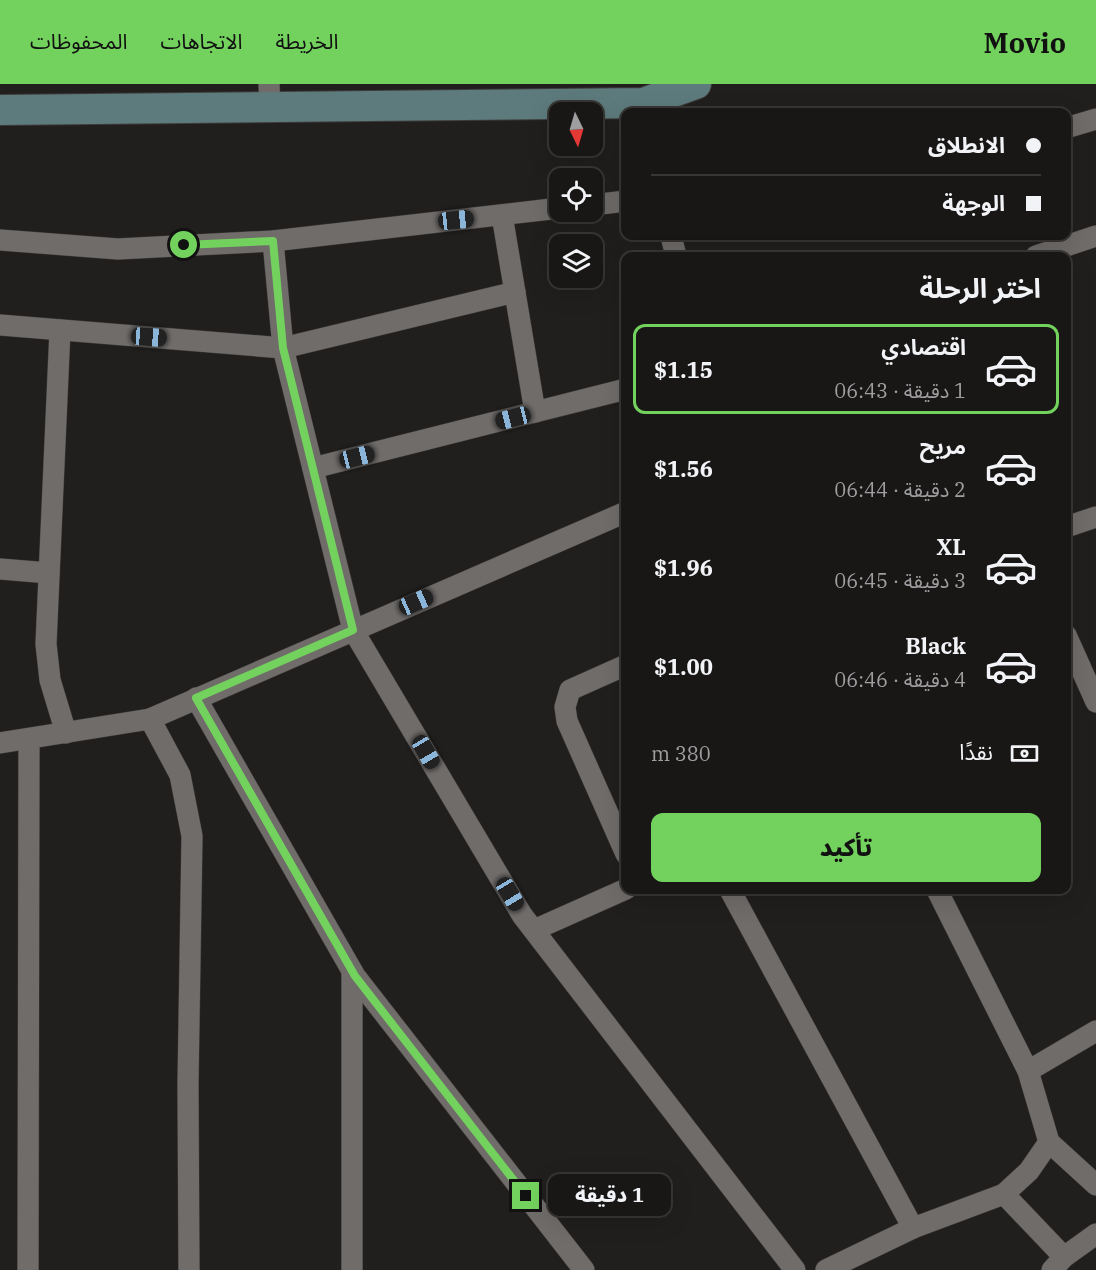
<!DOCTYPE html>
<html lang="ar">
<head>
<meta charset="utf-8">
<style>
	body { margin:0; font-family:"IBM Plex Serif","Noto Sans Arabic",serif; background:#262423; color:#f1f3f6; direction:rtl; height:100vh; display:flex; flex-direction:column; font-size:22px; white-space:nowrap }
	* { box-sizing:border-box; margin:0 }
	p { font-size:20px; color:#9f9fa1 }
	.icon { flex:none; width:33px; height:33px; fill:none; stroke:currentColor; stroke-width:2; stroke-linecap:round; stroke-linejoin:round }
	.map { position:relative; flex:1; overflow:hidden; direction:ltr }
	.drawer { position:absolute; left:621px; top:168px; width:450px; height:642px; display:flex; flex-direction:column; background:#191716; border-radius:12px; box-shadow:0 6px 24px #0002,0 0 0 2px #373635; direction:rtl }
	.drawer>* { flex:none }
	.top-card { position:absolute; left:621px; top:24px; width:450px; height:132px; border-radius:12px; box-shadow:0 6px 24px #0002,0 0 0 2px #373635; direction:rtl; display:grid; align-content:center; height:132px; padding:0 30px; background:#191716 }
	.needle { width:39px; rotate:175deg }
	.fabs { position:absolute; left:549px; top:18px; display:grid; gap:12px }
	.fabs a { display:grid; place-items:center; width:54px; height:54px; border-radius:12px; background:#191716; box-shadow:0 6px 24px #0002,0 0 0 2px #373635; font-size:30px }
	.end { position:absolute; width:27px; height:27px; margin:-14px; border:8px solid #73d25d; background:#111; box-shadow:0 0 0 3px #111 }
	.from { border-radius:50% }
	.bubble { position:absolute; height:42px; border-radius:12px; background:#191716; box-shadow:0 6px 24px #0002,0 0 0 2px #373635; font-size:20px; font-weight:800; line-height:42px; text-align:center; direction:rtl }
	.car { position:absolute; width:18px; height:36px; margin:-18px -9px; border-radius:8px; box-shadow:0 0 4px 2px #0007; background:linear-gradient(#222 24%,#8ab4d8 0 40%,#222 0 76%,#8ab4d8 0 86%,#222 0) }
	.top-card b { display:flex; align-items:center; gap:21px; height:57px; font-size:22px }
	.top-card b+b { border-top:2px solid #373635 }
	.top-card i { width:15px; height:15px; background:#f1f3f6 }
	ul { padding:0; list-style:none }
	li { display:flex; align-items:center; gap:18px; height:90px; margin:0 12px 9px; padding:0 18px; border:3px solid transparent; border-radius:12px }
	li div { flex:1 }
	li b { display:block; font-size:22px }
	li em { font-style:normal; font-weight:800 }
	li.selected { border-color:#73d25d }
	li>.icon { width:54px; height:54px; stroke-width:1.5 }
	h2 { padding:0 30px; font-size:27px; line-height:72px }
	.pay { display:flex; align-items:center; gap:15px; height:66px; padding:0 30px; font-size:22px }
	.pay p { margin-inline-start:auto }
	.button { display:flex; gap:12px; margin-top:auto; padding:12px 30px }
	.button a { flex:1; height:69px; border-radius:12px; background:#73d25d; color:#111; font-size:24px; font-weight:800; line-height:69px; text-align:center }
	header { display:flex; align-items:center; gap:36px; box-sizing:border-box; height:84px; padding:0 30px; background:#73d25d; color:#111 }
	header strong { font-size:28px }
	nav { display:flex; gap:33px; margin-inline-start:auto; font-size:21px }
	.map>svg:first-child { display:block }
	.lines { fill:none; stroke-linecap:round; stroke-linejoin:round }
	.street-casing { stroke:#3e3c3b; stroke-width:22 }
	.secondary-casing { stroke:#3e3c3b; stroke-width:32 }
	.street { stroke:#6f6c6a; stroke-width:21 }
	.secondary { stroke:#5d7a7c; stroke-width:30 }
	.route { stroke:#73d25d; stroke-width:8 }
</style>
</head>
<body>
<header>
<strong>Movio</strong>
<nav><a>الخريطة</a><a>الاتجاهات</a><a>المحفوظات</a></nav>
</header>
<div class="map">
<svg width="1096" height="1186" viewBox="0 0 1096 1186">
	<rect width="100%" height="100%" fill="#211f1d"/>
	<g class="lines">
		<defs>
			<g id="street">
				<polyline points="269,0 270,23"/>
				<polyline points="1066,44 1096,35"/>
				<polyline points="592,121 626,117"/>
				<polyline points="502,131 535,328"/>
				<polyline points="671,152 676,172"/>
				<polyline points="0,156 118,165 273,157 560,124"/>
				<polyline points="273,157 283,264 353,546 522,831 795,1186"/>
				<polyline points="1036,172 1096,152"/>
				<polyline points="0,241 283,264 515,208"/>
				<polyline points="60,246 46,560 50,596 66,649"/>
				<polyline points="313,384 626,305"/>
				<polyline points="1066,443 1096,433"/>
				<polyline points="0,485 49,489"/>
				<polyline points="1066,551 1096,618"/>
				<polyline points="626,581 570,606 565,623 567,637 626,770"/>
				<polyline points="196,614 355,892 584,1186"/>
				<polyline points="150,635 180,691 192,752 188,1000 189,1186"/>
				<polyline points="0,659 150,635 626,428"/>
				<polyline points="730,806 913,1144"/>
				<polyline points="937,806 1028,987 1049,1058 1096,1101"/>
				<polyline points="534,846 626,805"/>
				<polyline points="1028,987 1096,947"/>
				<polyline points="1004,1110 1064,1173"/>
				<polyline points="28,1186 29,655"/>
				<polyline points="352,1186 352,887"/>
				<polyline points="826,1186 913,1144 1004,1110 1029,1087 1049,1058"/>
				<polyline points="1052,1186 1064,1173 1096,1150"/>
			</g>
			<polyline id="secondary" points="0,26 643,19 696,0"/>
		</defs>
		<use href="#street" class="street-casing"/>
		<use href="#secondary" class="secondary-casing"/>
		<use href="#street" class="street"/>
		<use href="#secondary" class="secondary"/>
	</g>
	<g class="lines">
		<polyline class="route" points="184,161 273,157 283,264 353,546 196,614 355,892 526,1112"/>
	</g>
</svg>
<div class="fabs">
<a><svg class="needle" viewBox="-14 -14 28 28"><path d="M0-13l5 13h-10z" fill="#e53935"/><path d="M0 13l5-13h-10z" fill="#9f9fa1"/></svg></a>
<a><svg class="icon" aria-label="locate" viewBox="0 0 24 24"><circle cx="12" cy="12" r="6"/><path d="M12 2v4M12 18v4M2 12h4M18 12h4"/></svg></a>
<a><svg class="icon" aria-label="layers" viewBox="0 0 24 24"><path d="M12 4l9 5-9 5-9-5zM3 14l9 5 9-5"/></svg></a>
</div>
<i class="end from" style="left:184px;top:161px"></i>
<i class="end" style="left:526px;top:1112px"></i>
<div class="bubble" style="left:548px;top:1090px;width:123px">1 دقيقة</div>
<i class="car" style="left:456px;top:136px;rotate:84deg"></i>
<i class="car" style="left:149px;top:253px;rotate:94deg"></i>
<i class="car" style="left:513px;top:334px;rotate:256deg"></i>
<i class="car" style="left:357px;top:373px;rotate:76deg"></i>
<i class="car" style="left:416px;top:518px;rotate:66deg"></i>
<i class="car" style="left:426px;top:668px;rotate:150deg"></i>
<i class="car" style="left:510px;top:810px;rotate:149deg"></i>
<div class="top-card">
<b><i class="from"></i>الانطلاق</b>
<b><i></i>الوجهة</b>
</div>
<section class="drawer">
<h2>اختر الرحلة</h2>
<ul>
<li class="selected"><svg class="icon" aria-label="car" viewBox="0 0 24 24"><path d="M5 17H2v-5l4-1 3-4h7l3 4 3 1v5h-3M9 17h6M6 11h13"/><circle cx="7" cy="17" r="2"/><circle cx="17" cy="17" r="2"/></svg><div><b>اقتصادي</b><p>1 دقيقة · 06:43</p></div><em>$1.15</em></li>
<li><svg class="icon" aria-label="car" viewBox="0 0 24 24"><path d="M5 17H2v-5l4-1 3-4h7l3 4 3 1v5h-3M9 17h6M6 11h13"/><circle cx="7" cy="17" r="2"/><circle cx="17" cy="17" r="2"/></svg><div><b>مريح</b><p>2 دقيقة · 06:44</p></div><em>$1.56</em></li>
<li><svg class="icon" aria-label="car" viewBox="0 0 24 24"><path d="M5 17H2v-5l4-1 3-4h7l3 4 3 1v5h-3M9 17h6M6 11h13"/><circle cx="7" cy="17" r="2"/><circle cx="17" cy="17" r="2"/></svg><div><b>XL</b><p>3 دقيقة · 06:45</p></div><em>$1.96</em></li>
<li><svg class="icon" aria-label="car" viewBox="0 0 24 24"><path d="M5 17H2v-5l4-1 3-4h7l3 4 3 1v5h-3M9 17h6M6 11h13"/><circle cx="7" cy="17" r="2"/><circle cx="17" cy="17" r="2"/></svg><div><b>Black</b><p>4 دقيقة · 06:46</p></div><em>$1.00</em></li>
</ul>
<div class="pay"><svg class="icon" aria-label="cash" viewBox="0 0 24 24"><path d="M3 7h18v10H3z"/><circle cx="12" cy="12" r="2"/></svg>نقدًا<p>380 m</p></div>
<div class="button"><a>تأكيد</a></div>
</section>
</div>
</body>
</html>
